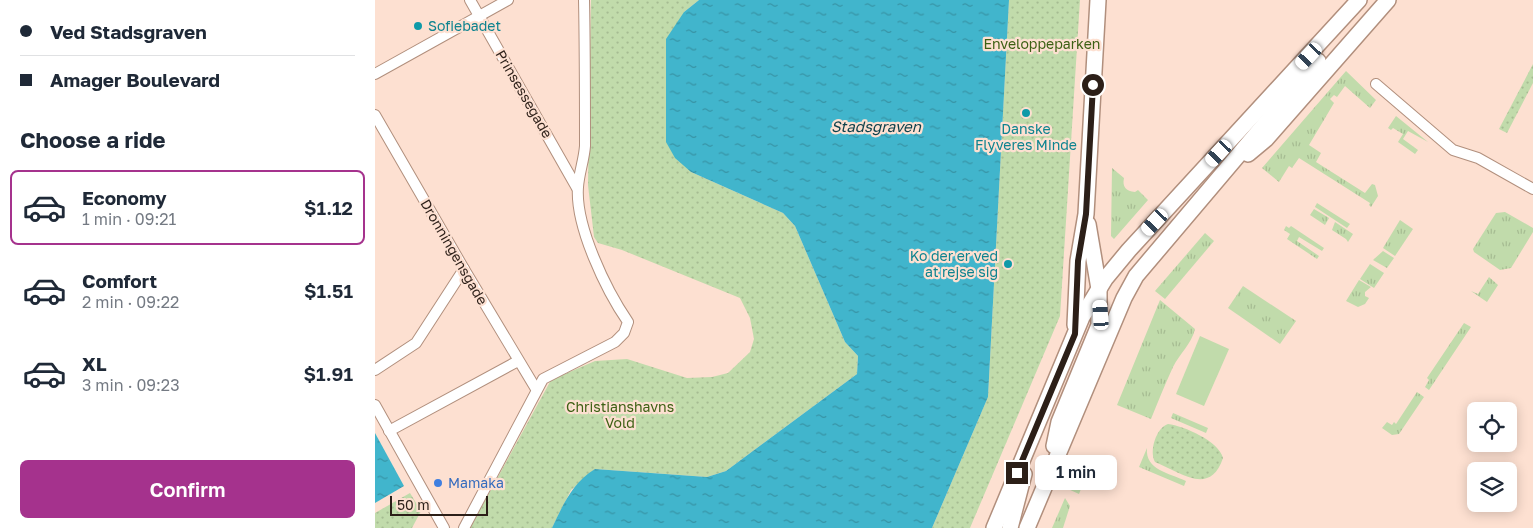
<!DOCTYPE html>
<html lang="en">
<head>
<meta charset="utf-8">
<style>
	body { margin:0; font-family:"Golos Text",sans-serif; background:#f6f6f7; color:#1f2937; height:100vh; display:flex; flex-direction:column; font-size:19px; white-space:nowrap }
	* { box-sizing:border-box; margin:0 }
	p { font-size:16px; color:#747a83 }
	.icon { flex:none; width:28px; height:28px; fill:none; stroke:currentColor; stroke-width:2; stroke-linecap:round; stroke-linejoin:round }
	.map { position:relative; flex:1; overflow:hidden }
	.details { display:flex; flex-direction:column; background:#fff; width:375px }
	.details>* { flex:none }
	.top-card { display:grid; align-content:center; height:110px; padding:0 20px; background:#fff }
	.tools { position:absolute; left:1092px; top:402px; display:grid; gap:10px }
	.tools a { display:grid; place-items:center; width:50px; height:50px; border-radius:8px; background:#fff; box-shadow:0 2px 12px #0003; font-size:25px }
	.scale { position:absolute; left:15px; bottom:12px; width:98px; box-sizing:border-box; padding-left:5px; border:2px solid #2c1f18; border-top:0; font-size:14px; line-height:18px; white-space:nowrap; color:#2c1f18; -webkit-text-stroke:4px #fde0d1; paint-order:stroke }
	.end { position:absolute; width:22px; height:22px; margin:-11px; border:6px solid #2c1f18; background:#fff; box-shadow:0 0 0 2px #fff }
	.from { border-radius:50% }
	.bubble { position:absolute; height:35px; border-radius:8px; background:#fff; box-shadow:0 2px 12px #0003; font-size:16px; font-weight:600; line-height:35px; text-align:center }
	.car { position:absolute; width:15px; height:30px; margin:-15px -8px; border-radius:6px; box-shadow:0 0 4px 1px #0007; background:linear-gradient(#fff 24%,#345 0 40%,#fff 0 76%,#345 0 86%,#fff 0) }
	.top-card b { display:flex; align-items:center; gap:18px; height:48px; font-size:19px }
	.top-card b+b { border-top:1px solid #e0e1e3 }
	.top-card i { width:12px; height:12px; background:#1f2937 }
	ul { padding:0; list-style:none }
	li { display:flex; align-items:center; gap:15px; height:75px; margin:0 10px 8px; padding:0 10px; border:2px solid transparent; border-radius:8px }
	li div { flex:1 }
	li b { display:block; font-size:19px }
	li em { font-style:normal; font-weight:600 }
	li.current { border-color:#a5328d }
	li>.icon { width:45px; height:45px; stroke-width:1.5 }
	h2 { padding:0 20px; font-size:22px; line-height:60px }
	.cta { display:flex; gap:10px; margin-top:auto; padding:10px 20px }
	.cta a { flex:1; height:58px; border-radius:8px; background:#a5328d; color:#fff; font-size:20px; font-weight:600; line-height:58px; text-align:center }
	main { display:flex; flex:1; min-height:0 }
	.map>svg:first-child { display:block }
	.grass { fill:url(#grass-tufts) }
	.park { fill:url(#park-dots) }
	.pitch { fill:#c1dbab }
	.water { fill:url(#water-ripples) }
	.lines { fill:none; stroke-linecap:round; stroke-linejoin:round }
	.street-casing { stroke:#b18f7d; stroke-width:12 }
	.secondary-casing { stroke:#b18f7d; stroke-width:18 }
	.street { stroke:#fff; stroke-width:10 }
	.secondary { stroke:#fff; stroke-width:15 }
	.route { stroke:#2c1f18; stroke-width:6 }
	.culture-dot { fill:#0f9aa8; stroke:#fde0d1; stroke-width:2 }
	.shop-dot { fill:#3f7fe0; stroke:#fde0d1; stroke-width:2 }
	.labels { text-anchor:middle; stroke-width:4.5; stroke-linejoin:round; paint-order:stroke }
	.culture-label { font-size:14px; fill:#0d838f; stroke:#fde0d1; text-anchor:start }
	.park-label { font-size:14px; fill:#3d6014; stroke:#fde0d1 }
	.street-label { font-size:14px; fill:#2c1f18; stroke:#fde0d1 }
	.shop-label { font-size:14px; fill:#366cbe; stroke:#fde0d1; text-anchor:start }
	.water-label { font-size:15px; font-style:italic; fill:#0b3f4a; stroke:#fde0d1 }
</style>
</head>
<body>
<main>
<section class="details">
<div class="top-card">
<b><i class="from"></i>Ved Stadsgraven</b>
<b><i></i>Amager Boulevard</b>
</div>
<h2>Choose a ride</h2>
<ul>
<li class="current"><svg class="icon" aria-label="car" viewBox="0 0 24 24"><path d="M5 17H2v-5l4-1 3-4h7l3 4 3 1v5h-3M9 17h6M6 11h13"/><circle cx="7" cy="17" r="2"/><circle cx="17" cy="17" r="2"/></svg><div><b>Economy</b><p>1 min · 09:21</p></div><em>$1.12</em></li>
<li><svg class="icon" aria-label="car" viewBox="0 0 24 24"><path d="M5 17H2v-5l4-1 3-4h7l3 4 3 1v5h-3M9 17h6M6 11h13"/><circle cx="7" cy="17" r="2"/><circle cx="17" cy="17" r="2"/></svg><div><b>Comfort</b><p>2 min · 09:22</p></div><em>$1.51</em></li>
<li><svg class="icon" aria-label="car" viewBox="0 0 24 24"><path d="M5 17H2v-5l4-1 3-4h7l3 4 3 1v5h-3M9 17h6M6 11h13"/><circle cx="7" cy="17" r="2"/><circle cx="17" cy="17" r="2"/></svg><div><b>XL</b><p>3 min · 09:23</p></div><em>$1.91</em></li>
</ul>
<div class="cta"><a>Confirm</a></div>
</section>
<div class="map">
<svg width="1158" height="528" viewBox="0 0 1158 528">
	<defs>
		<pattern id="grass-tufts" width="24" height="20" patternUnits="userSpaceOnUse" patternTransform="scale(1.25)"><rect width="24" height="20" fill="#c1dbab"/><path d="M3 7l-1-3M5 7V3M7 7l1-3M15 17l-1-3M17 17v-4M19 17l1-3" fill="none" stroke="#a6bc92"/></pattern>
		<pattern id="park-dots" width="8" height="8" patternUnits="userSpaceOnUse" patternTransform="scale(1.25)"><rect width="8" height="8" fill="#c1dbab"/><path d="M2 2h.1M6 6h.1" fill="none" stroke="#a6bc92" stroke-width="1.8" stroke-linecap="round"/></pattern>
		<pattern id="water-ripples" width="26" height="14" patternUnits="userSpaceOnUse" patternTransform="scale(1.25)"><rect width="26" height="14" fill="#41b5cc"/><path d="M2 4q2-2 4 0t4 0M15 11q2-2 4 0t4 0" fill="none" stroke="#3793a5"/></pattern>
	</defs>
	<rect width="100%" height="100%" fill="#fde0d1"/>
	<g class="grass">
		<polygon points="971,71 1001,100 995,108 970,86 962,97 959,95 955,99 959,103 934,145 946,153 941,162 990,193 997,184 1000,185 1003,196 996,207 994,205 995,203 924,158 917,168 914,166 904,182 887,168"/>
		<polygon points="1021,116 1053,142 1033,131 1028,139 1043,150 1040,154 1023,142 1028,134 1018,128 1016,130 1013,128"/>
		<path d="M737 168 749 178C747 187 751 191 760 192L763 190 773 200 739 239 736 236Z"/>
		<polygon points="942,203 975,224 972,228 940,207"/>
		<polygon points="939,209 954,218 950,225 935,215"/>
		<polygon points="1130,212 1158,228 1158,232 1136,268 1125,270 1099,252 1098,249 1121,213"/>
		<polygon points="1025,220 1038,229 1020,256 1008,248"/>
		<polygon points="960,222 978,234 973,242 971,239 957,230"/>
		<polygon points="911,226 914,228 916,226 949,248 947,251 924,237 922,241 944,256 942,259 912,239 915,234 909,230"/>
		<polygon points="830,233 839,241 790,299 780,291"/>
		<polygon points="1008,251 1019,258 1012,268 998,260"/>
		<polygon points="995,264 1009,273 999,288 985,279"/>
		<polygon points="1114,277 1123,285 1112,302 1096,291 1103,294"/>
		<polygon points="984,280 996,287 990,292 990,296 994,298 990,304 983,307 971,301"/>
		<polygon points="868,286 921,321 905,344 853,308"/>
		<path d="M785 300 820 329C816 345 805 353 798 367 790 384 783 402 776 419L742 405Z"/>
		<polygon points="1089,323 1096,327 1054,390 1050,387 1054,380 1052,378"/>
		<polygon points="1042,392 1049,397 1024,434 1017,435 1007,428 1012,422 1017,425 1019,422 1021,424"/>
		<polygon points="798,413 833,428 831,433 796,418"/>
		<path d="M772 448C770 470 794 473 811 481L809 486 764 467Z"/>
		<polygon points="705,462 715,466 704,494 693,489"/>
		<polygon points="690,498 695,506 688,528 677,528"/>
	</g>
	<g class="park">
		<polygon points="216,0 324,0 309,12 316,172 408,213 420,226 470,342 483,356 482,374 351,471 332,477 220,469 196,490 177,528 95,528 176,380 220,361 252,359 312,378 337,377 353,373 375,352 379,339 375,318 365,298 247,250 223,243 219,237 213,185"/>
		<polygon points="634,0 705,0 685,316 595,528 557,528 613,397"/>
		<polygon points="1158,64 1158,83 1132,133 1124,129"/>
		<path d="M793 424C809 426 844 441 848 458 835 497 805 472 780 462 774 451 781 428 793 424Z"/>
		<polygon points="35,493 46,511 37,528 0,528 0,513"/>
	</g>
	<polygon class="pitch" points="825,336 854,349 829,406 801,394"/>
	<g class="water">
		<path d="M324 0H634L613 397 557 528H177C188 505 197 483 220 469L332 477 351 471 482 374 483 356 470 342 420 226 408 213 316 172 300 158 291 142V39L309 12Z"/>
		<polygon points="0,433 29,486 0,503"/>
	</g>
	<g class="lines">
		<defs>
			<g id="street">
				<polyline points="95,0 202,188"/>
				<polyline points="0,74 133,0"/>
				<polyline points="1001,84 1078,150 1103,158 1158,189"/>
				<polyline points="0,115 89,269 161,389"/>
				<polyline points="0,370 41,343 89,269"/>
				<polyline points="0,405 69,528"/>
				<polyline points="14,431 143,361"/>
				<path d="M89 528 168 379 240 342 249 333 253 322C231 290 200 226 203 187 204 173 209 160 210 146 210 97 210 48 209 0"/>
			</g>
			<g id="secondary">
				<polyline points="873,154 891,139 1013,0"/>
				<polyline points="700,325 703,261 711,214 723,0"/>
				<polyline points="679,446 684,422 724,325 724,289 713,224"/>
				<polyline points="619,528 707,317 730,279 754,250 984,0"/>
				<polyline points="635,528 649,474"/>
				<polyline points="652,528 749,298 761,276 943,61"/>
			</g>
		</defs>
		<use href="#street" class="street-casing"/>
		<use href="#secondary" class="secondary-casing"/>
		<use href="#street" class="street"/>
		<use href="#secondary" class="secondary"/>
	</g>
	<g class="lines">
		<polyline class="route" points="642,473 700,334 703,261 711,214 718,85"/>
	</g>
	<g class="culture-dot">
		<circle cx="43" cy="26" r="5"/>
		<circle cx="651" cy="113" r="5"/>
		<circle cx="633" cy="264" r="5"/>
	</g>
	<circle class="shop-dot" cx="63" cy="483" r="5"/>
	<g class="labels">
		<g class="culture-label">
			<text x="53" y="31">Sofiebadet</text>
			<text x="651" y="134" text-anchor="middle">Danske<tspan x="651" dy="16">Flyveres Minde</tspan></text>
			<text x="623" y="261" text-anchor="end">Ko der er ved<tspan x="623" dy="16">at rejse sig</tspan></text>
		</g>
		<g class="park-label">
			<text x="667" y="49">Enveloppeparken</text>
			<text x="245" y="412">Christianshavns<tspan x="245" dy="16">Vold</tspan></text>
		</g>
		<g class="street-label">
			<text transform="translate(149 94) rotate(60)" y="5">Prinsessegade</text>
			<text transform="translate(79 252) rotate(60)" y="5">Dronningensgade</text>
		</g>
		<g class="shop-label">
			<text x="73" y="488">Mamaka</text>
		</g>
		<g class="water-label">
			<text x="501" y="132">Stadsgraven</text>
		</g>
	</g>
</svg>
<div class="tools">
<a><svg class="icon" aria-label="locate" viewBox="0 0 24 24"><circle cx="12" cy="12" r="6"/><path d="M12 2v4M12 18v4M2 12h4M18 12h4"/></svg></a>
<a><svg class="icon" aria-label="layers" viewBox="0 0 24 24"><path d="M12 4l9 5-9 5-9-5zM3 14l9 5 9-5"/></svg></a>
</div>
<div class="scale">50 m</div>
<i class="end from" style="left:718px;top:85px"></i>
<i class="end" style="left:642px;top:473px"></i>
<div class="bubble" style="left:660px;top:455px;width:82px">1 min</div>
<i class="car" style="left:934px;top:56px;rotate:223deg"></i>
<i class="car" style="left:844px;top:153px;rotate:223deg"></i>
<i class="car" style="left:780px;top:222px;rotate:223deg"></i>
<i class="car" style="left:726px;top:315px;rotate:356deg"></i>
</div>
</main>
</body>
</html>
